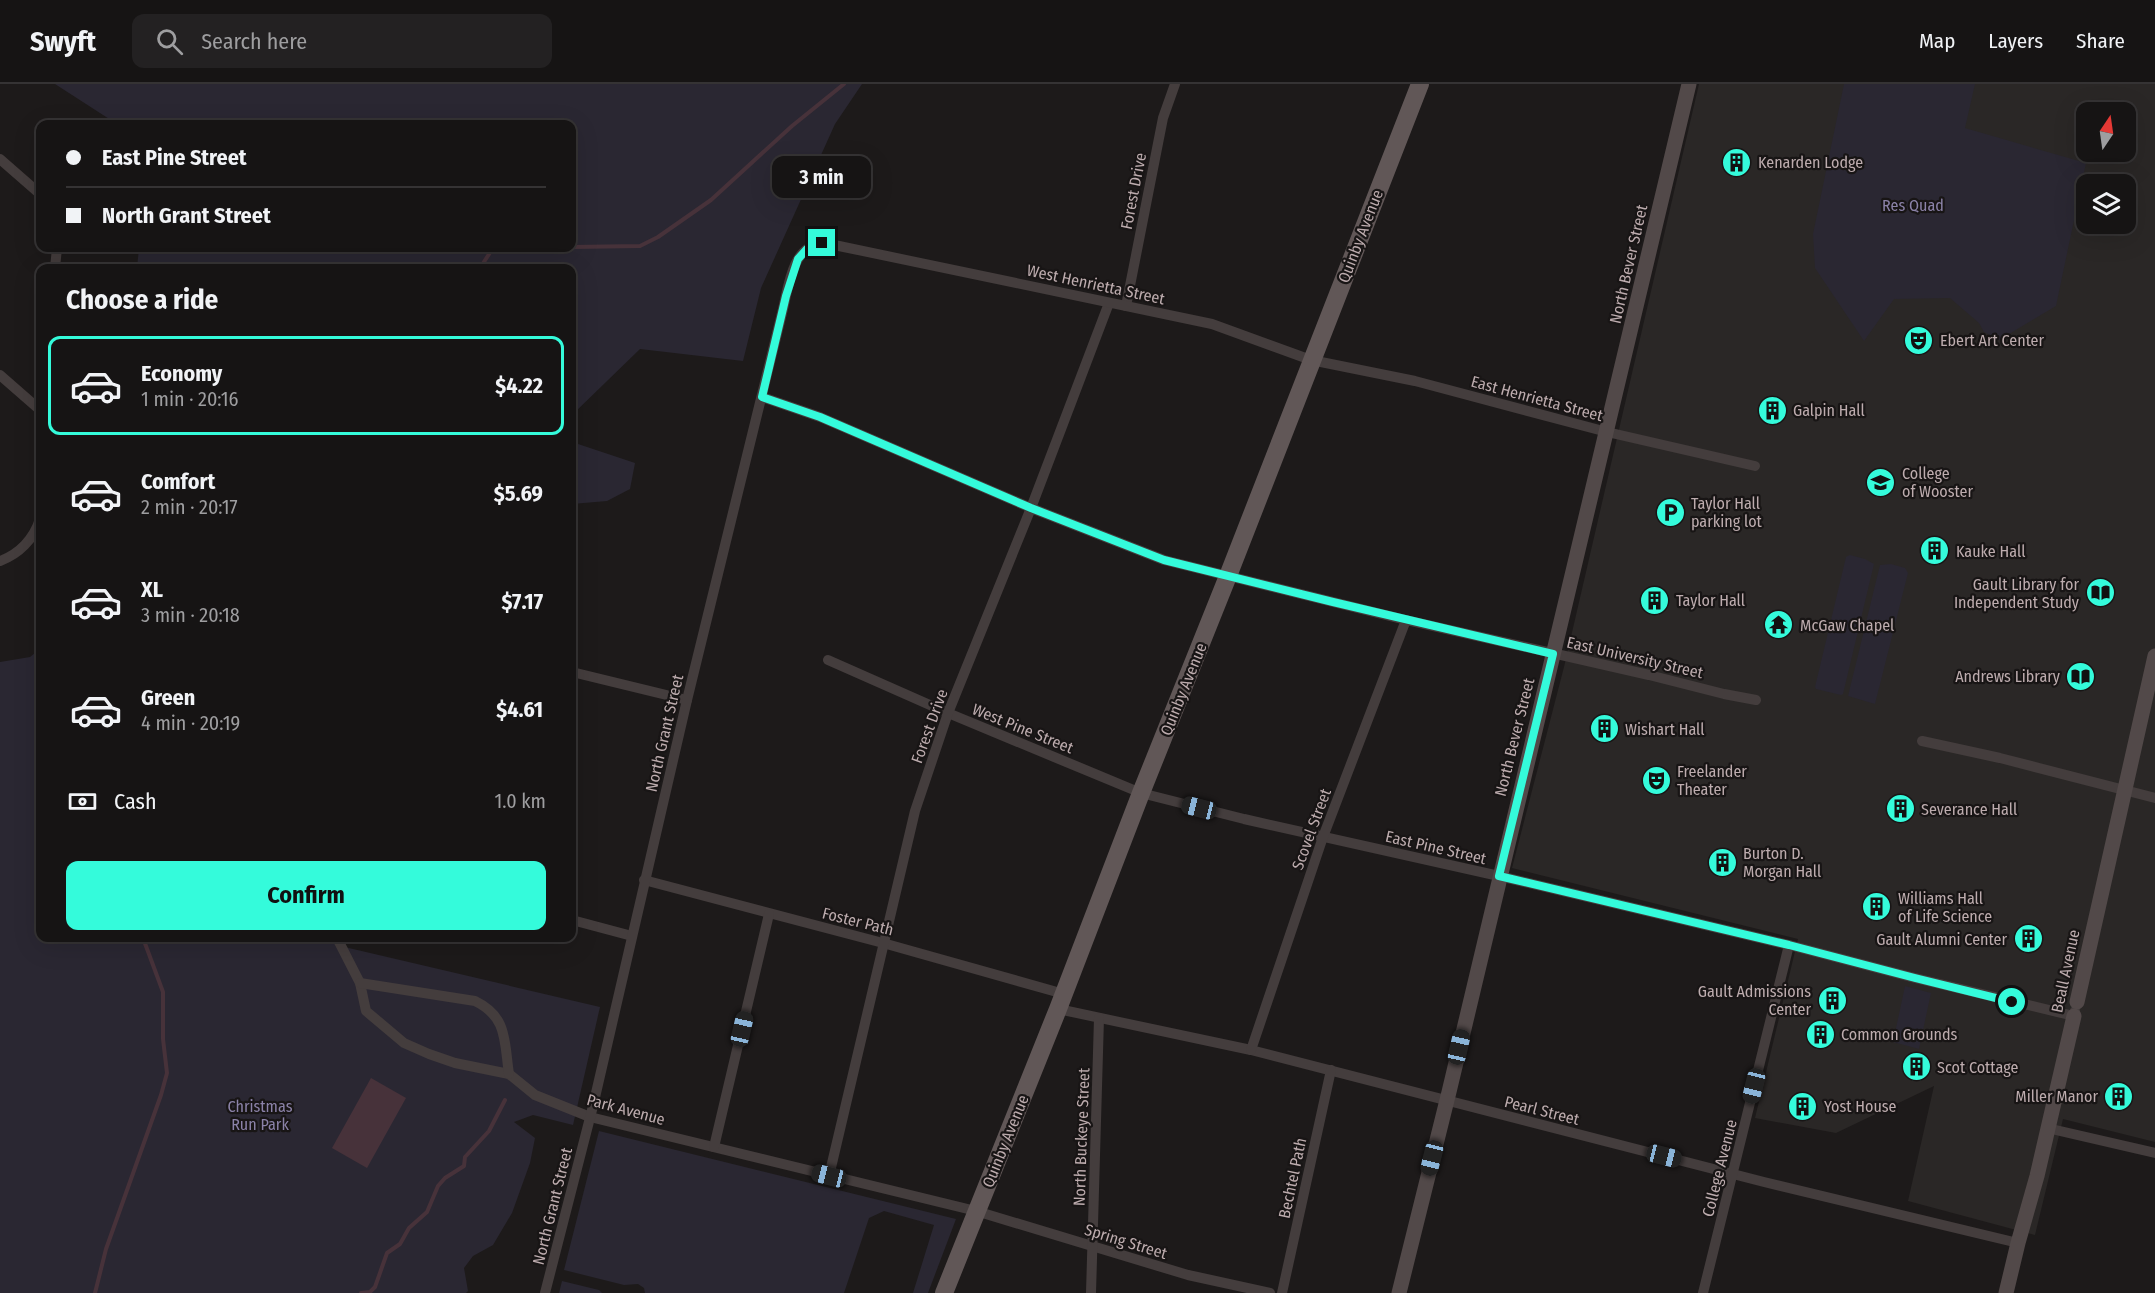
<!DOCTYPE html>
<html lang="en">
<head>
<meta charset="utf-8">
<style>
	body { margin:0; font-family:"Fira Sans Condensed",sans-serif; background:#232122; color:#f1f3f6; height:100vh; display:flex; flex-direction:column; font-size:22px; white-space:nowrap }
	* { box-sizing:border-box; margin:0 }
	p { font-size:20px; color:#9e9ea0 }
	.icon { flex:none; width:33px; height:33px; fill:none; stroke:currentColor; stroke-width:2; stroke-linecap:round; stroke-linejoin:round }
	.map { position:relative; flex:1; overflow:hidden }
	.details { position:absolute; left:36px; top:180px; width:540px; height:678px; display:flex; flex-direction:column; background:#161414; border-radius:12px; box-shadow:0 6px 24px #0002,0 0 0 2px #353334 }
	.details>* { flex:none }
	.banner { position:absolute; left:36px; top:36px; width:540px; height:132px; border-radius:12px; box-shadow:0 6px 24px #0002,0 0 0 2px #353334; display:grid; align-content:center; height:132px; padding:0 30px; background:#161414 }
	.needle { width:39px; rotate:13deg }
	.tools { position:absolute; left:2076px; top:18px; display:grid; gap:12px }
	.tools a { display:grid; place-items:center; width:60px; height:60px; border-radius:12px; background:#161414; box-shadow:0 6px 24px #0002,0 0 0 2px #353334; font-size:30px }
	.end { position:absolute; width:27px; height:27px; margin:-14px; border:8px solid #34fbdb; background:#111; box-shadow:0 0 0 3px #111 }
	.from { border-radius:50% }
	.bubble { position:absolute; height:42px; border-radius:12px; background:#161414; box-shadow:0 6px 24px #0002,0 0 0 2px #353334; font-size:20px; font-weight:700; line-height:42px; text-align:center }
	.car { position:absolute; width:18px; height:36px; margin:-18px -9px; border-radius:8px; box-shadow:0 0 4px 2px #0007; background:linear-gradient(#222 24%,#8ab4d8 0 40%,#222 0 76%,#8ab4d8 0 86%,#222 0) }
	.banner b { display:flex; align-items:center; gap:21px; height:57px; font-size:22px }
	.banner b+b { border-top:2px solid #353334 }
	.banner i { width:15px; height:15px; background:#f1f3f6 }
	ul { padding:0; list-style:none }
	li { display:flex; align-items:center; gap:18px; height:99px; margin:0 12px 9px; padding:0 18px; border:3px solid transparent; border-radius:12px }
	li div { flex:1 }
	li b { display:block; font-size:22px }
	li em { font-style:normal; font-weight:700 }
	li.selected { border-color:#34fbdb }
	li>.icon { width:54px; height:54px; stroke-width:1.5 }
	h2 { padding:0 30px; font-size:27px; line-height:72px }
	.pay { display:flex; align-items:center; gap:15px; height:66px; padding:0 30px; font-size:22px }
	.pay p { margin-inline-start:auto }
	.cta { display:flex; gap:12px; margin-top:auto; padding:12px 30px }
	.cta a { flex:1; height:69px; border-radius:12px; background:#34fbdb; color:#111; font-size:24px; font-weight:700; line-height:69px; text-align:center }
	header { display:flex; align-items:center; gap:36px; box-sizing:border-box; height:84px; padding:0 30px; background:#161414; border-bottom:2px solid #353334 }
	header strong { font-size:28px }
	nav { display:flex; gap:33px; margin-inline-start:auto; font-size:21px }
	.search { width:420px; height:54px; background:#232122; display:flex; align-items:center; gap:15px; box-sizing:border-box; padding:0 21px; border-radius:12px; color:#9e9ea0; font-size:22px }
	.map>svg:first-child { display:block }
	.built { fill:#2a2726; fill-rule:evenodd }
	.green { fill:#2a2732 }
	.water { fill:#47323a }
	.lines { fill:none; stroke-linecap:round; stroke-linejoin:round }
	.stream { stroke:#47323a; stroke-width:4 }
	.street { stroke:#443d3d; stroke-width:10 }
	.secondary { stroke:#524949; stroke-width:15 }
	.primary { stroke:#615757; stroke-width:18 }
	.route { stroke:#34fbdb; stroke-width:8 }
	.labels { text-anchor:middle; stroke-width:4.5; stroke-linejoin:round; paint-order:stroke }
	.poi-label { font-size:16px; fill:#bdacae; stroke:#181515; text-anchor:start }
	.street-label { font-size:16px; fill:#bdacae; stroke:#181515 }
	.park-label { font-size:16px; fill:#8b82a8; stroke:#181515 }
</style>
</head>
<body>
<header>
<strong>Swyft</strong>
<div class="search"><svg class="icon" aria-label="search" viewBox="0 0 24 24"><circle cx="10" cy="10" r="6"/><path d="M15 15l6 6"/></svg>Search here</div>
<nav><a>Map</a><a>Layers</a><a>Share</a></nav>
</header>
<div class="map">
<svg width="2155" height="1209" viewBox="0 0 2155 1209">
	<rect width="100%" height="100%" fill="#1d1a1a"/>
	<path class="built" d="M1699 0H2155V1058L2063 1035 2035 1151 1908 1117 1934 1002 1836 1049 1755 1034 1798 855 1512 784 1564 583ZM2086 28H2126V68H2086ZM2086 100H2126V140H2086Z"/>
	<g class="green">
		<polygon points="55,0 862,0 835,40 761,204 743,277 640,265 572,331 572,184 137,184 139,164 572,164 572,40 117,40"/>
		<polygon points="1844,0 1975,0 1965,44 2086,79 2056,222 1999,256 1984,248 1979,239 1950,214 1894,215 1864,257 1815,184 1813,150"/>
		<polygon points="572,358 635,379 630,405 607,417 572,420"/>
		<polygon points="1850,471 1865,475 1874,480 1843,610 1841,611 1816,605 1815,603 1846,473"/>
		<polygon points="1891,480 1905,484 1908,489 1875,620 1848,612 1880,481"/>
		<polygon points="40,565 40,854 332,854 336,861 600,923 573,1041 533,1031 514,1038 535,1054 530,1079 512,1129 493,1161 473,1172 464,1184 468,1207 466,1209 0,1209 0,578 30,573"/>
		<polygon points="1905,902 1931,909 1919,965 1893,958"/>
		<polygon points="599,1047 956,1135 928,1209 913,1209 934,1141 884,1127 869,1134 844,1209 645,1209 644,1204 638,1200 624,1201 564,1186"/>
		<polygon points="562,1197 599,1206 602,1209 559,1209"/>
	</g>
	<polygon class="water" points="371,994 406,1014 367,1084 332,1064"/>
	<g class="lines">
		<g class="stream">
			<polyline points="572,163 640,162 658,153 711,116 792,42 844,0"/>
			<polyline points="480,184 493,164"/>
			<polyline points="95,1209 106,1165 161,1011 167,989 163,955 163,908 143,854"/>
			<polyline points="361,1209 370,1208 375,1203 387,1169 400,1160 409,1144 427,1128 438,1102 445,1094 464,1082 465,1073 489,1047 505,1016"/>
		</g>
		<g class="street">
			<polyline points="0,75 40,110"/>
			<polyline points="55,184 57,164"/>
			<polyline points="1126,222 1163,34 1175,0"/>
			<polyline points="0,291 40,326"/>
			<polyline points="762,313 820,333 1031,424 1164,476 1406,536 1649,591 1724,610 1756,616"/>
			<path d="M0 477C19 470 34 455 40 435"/>
			<polyline points="828,576 948,629 1141,709 1244,735 1499,792 1789,861 1915,894 2074,932 2075,927"/>
			<polyline points="572,588 687,616"/>
			<polyline points="1922,657 2000,674 2155,714"/>
			<polyline points="644,796 883,859 1064,910"/>
			<polyline points="572,836 632,852"/>
			<polyline points="337,854 360,899 366,927 404,959 429,970 455,979 509,990 535,1011 590,1033 976,1127 1188,1191 1270,1209"/>
			<path d="M360 899 475 917C508 933 504 957 509 990"/>
			<polyline points="1058,925 1251,966 1764,1098 2018,1159"/>
			<polyline points="1251,966 1323,753 1406,536"/>
			<polyline points="2047,1044 2155,1069"/>
			<polyline points="714,1063 769,830"/>
			<polyline points="829,1092 915,727 948,629 1031,424 1109,219"/>
			<path d="M545 1209 593 1022 687 616 782 229C788 207 791 163 820 160 826 159 833 161 839 162L1212 240 1311 276 1415 297 1607 348 1755 382"/>
			<polyline points="1091,1209 1099,934"/>
			<polyline points="1282,1209 1331,986"/>
			<polyline points="1703,1209 1789,861"/>
		</g>
		<g class="secondary">
			<polyline points="2077,918 2155,572"/>
			<polyline points="1399,1209 1449,1008 1689,0"/>
			<polyline points="2006,1209 2018,1159 2037,1092 2074,932"/>
		</g>
		<polyline class="primary" points="944,1209 1058,925 1141,709 1228,492 1420,0"/>
	</g>
	<g class="lines">
		<polyline class="route" points="822,159 807,165 798,175 786,212 762,313 820,333 1031,424 1164,476 1333,518 1553,570 1499,792 1789,861 1915,894 2012,918"/>
	</g>
	<defs>
		<symbol id="building-disc" viewBox="-11 -11 22 22"><circle r="9.5" fill="#34fbdb" stroke="#181515"/><path d="M-4-6H4V6H1V3H-1V6H-4ZM-2.5-4.3h1.7v1.8h-1.7ZM.8-4.3h1.7v1.8H.8ZM-2.5-1h1.7V.8h-1.7ZM.8-1h1.7V.8H.8Z" fill="#111"/></symbol>
		<symbol id="theatre-disc" viewBox="-11 -11 22 22"><circle r="9.5" fill="#34fbdb" stroke="#181515"/><path d="M-5-5.5Q0-4 5-5.5V0Q5 5 0 6Q-5 5-5 0ZM-3.3-2.5H-1v1.5H-3.3ZM1-2.5H3.3v1.5H1ZM-2.8 1Q0 5.5 2.8 1Z" fill="#111"/></symbol>
		<symbol id="university-disc" viewBox="-11 -11 22 22"><circle r="9.5" fill="#34fbdb" stroke="#181515"/><path d="M0-5L7-2L0 1L-7-2ZM-4 1L0 2.5L4 1V4Q0 6-4 4Z" fill="#111"/></symbol>
		<symbol id="parking-disc" viewBox="-11 -11 22 22"><circle r="9.5" fill="#34fbdb" stroke="#181515"/><path d="M-3.5-5.5H1a3.5 3.5 0 0 1 0 7H-1V5.5H-3.5ZM-1-3.4V-.6H.8a1.4 1.4 0 0 0 0-2.8Z" fill="#111"/></symbol>
		<symbol id="library-disc" viewBox="-11 -11 22 22"><circle r="9.5" fill="#34fbdb" stroke="#181515"/><path d="M-6-4Q-3-5.5-.7-3.5V5Q-3 3-6 4ZM6-4Q3-5.5 .7-3.5V5Q3 3 6 4Z" fill="#111"/></symbol>
		<symbol id="temple-disc" viewBox="-11 -11 22 22"><circle r="9.5" fill="#34fbdb" stroke="#181515"/><path d="M0-6L5-2H3V0L6.5 2.5H4V6H1.5V3h-3V6H-4V2.5H-6.5L-3 0V-2H-5Z" fill="#111"/></symbol>
	</defs>
	<g fill-rule="evenodd">
		<use href="#building-disc" x="1720" y="62" width="33" height="33"/>
		<use href="#theatre-disc" x="1902" y="240" width="33" height="33"/>
		<use href="#building-disc" x="1756" y="310" width="33" height="33"/>
		<use href="#university-disc" x="1864" y="382" width="33" height="33"/>
		<use href="#parking-disc" x="1654" y="412" width="33" height="33"/>
		<use href="#building-disc" x="1918" y="450" width="33" height="33"/>
		<use href="#library-disc" x="2084" y="492" width="33" height="33"/>
		<use href="#building-disc" x="1638" y="500" width="33" height="33"/>
		<use href="#temple-disc" x="1762" y="524" width="33" height="33"/>
		<use href="#library-disc" x="2064" y="576" width="33" height="33"/>
		<use href="#building-disc" x="1588" y="628" width="33" height="33"/>
		<use href="#theatre-disc" x="1640" y="680" width="33" height="33"/>
		<use href="#building-disc" x="1884" y="708" width="33" height="33"/>
		<use href="#building-disc" x="1706" y="762" width="33" height="33"/>
		<use href="#building-disc" x="1860" y="806" width="33" height="33"/>
		<use href="#building-disc" x="2012" y="838" width="33" height="33"/>
		<use href="#building-disc" x="1816" y="900" width="33" height="33"/>
		<use href="#building-disc" x="1804" y="934" width="33" height="33"/>
		<use href="#building-disc" x="1900" y="966" width="33" height="33"/>
		<use href="#building-disc" x="2102" y="996" width="33" height="33"/>
		<use href="#building-disc" x="1786" y="1006" width="33" height="33"/>
	</g>
	<g class="labels">
		<g class="poi-label">
			<text x="1758" y="84">Kenarden Lodge</text>
			<text x="1940" y="262">Ebert Art Center</text>
			<text x="1793" y="332">Galpin Hall</text>
			<text x="1902" y="395">College<tspan x="1902" dy="18">of Wooster</tspan></text>
			<text x="1691" y="425">Taylor Hall<tspan x="1691" dy="18">parking lot</tspan></text>
			<text x="1956" y="473">Kauke Hall</text>
			<text x="2079" y="506" text-anchor="end">Gault Library for<tspan x="2079" dy="18">Independent Study</tspan></text>
			<text x="1676" y="522">Taylor Hall</text>
			<text x="1800" y="547">McGaw Chapel</text>
			<text x="2060" y="598" text-anchor="end">Andrews Library</text>
			<text x="1625" y="651">Wishart Hall</text>
			<text x="1677" y="693">Freelander<tspan x="1677" dy="18">Theater</tspan></text>
			<text x="1921" y="731">Severance Hall</text>
			<text x="1743" y="775">Burton D.<tspan x="1743" dy="18">Morgan Hall</tspan></text>
			<text x="1898" y="820">Williams Hall<tspan x="1898" dy="18">of Life Science</tspan></text>
			<text x="2007" y="861" text-anchor="end">Gault Alumni Center</text>
			<text x="1811" y="913" text-anchor="end">Gault Admissions<tspan x="1811" dy="18">Center</tspan></text>
			<text x="1841" y="956">Common Grounds</text>
			<text x="1937" y="989">Scot Cottage</text>
			<text x="2098" y="1018" text-anchor="end">Miller Manor</text>
			<text x="1824" y="1028">Yost House</text>
		</g>
		<g class="street-label">
			<text transform="translate(1133 107) rotate(-79)" y="6">Forest Drive</text>
			<text transform="translate(1360 152) rotate(-69)" y="6">Quinby Avenue</text>
			<text transform="translate(1628 180) rotate(-77)" y="6">North Bever Street</text>
			<text transform="translate(1096 200) rotate(12)" y="6">West Henrietta Street</text>
			<text transform="translate(1537 314) rotate(15)" y="6">East Henrietta Street</text>
			<text transform="translate(1635 573) rotate(13)" y="6">East University Street</text>
			<text transform="translate(1183 605) rotate(-68)" y="6">Quinby Avenue</text>
			<text transform="translate(929 642) rotate(-70)" y="6">Forest Drive</text>
			<text transform="translate(1023 644) rotate(22)" y="6">West Pine Street</text>
			<text transform="translate(664 649) rotate(-77)" y="6">North Grant Street</text>
			<text transform="translate(1514 653) rotate(-76)" y="6">North Bever Street</text>
			<text transform="translate(1311 745) rotate(-70)" y="6">Scovel Street</text>
			<text transform="translate(1436 763) rotate(13)" y="6">East Pine Street</text>
			<text transform="translate(858 837) rotate(14)" y="6">Foster Path</text>
			<text transform="translate(2065 887) rotate(-78)" y="6">Beall Avenue</text>
			<text transform="translate(626 1025) rotate(15)" y="6">Park Avenue</text>
			<text transform="translate(1542 1026) rotate(14)" y="6">Pearl Street</text>
			<text transform="translate(1081 1053) rotate(-88)" y="6">North Buckeye Street</text>
			<text transform="translate(1005 1057) rotate(-68)" y="6">Quinby Avenue</text>
			<text transform="translate(1719 1084) rotate(-76)" y="6">College Avenue</text>
			<text transform="translate(1292 1094) rotate(-78)" y="6">Bechtel Path</text>
			<text transform="translate(552 1122) rotate(-76)" y="6">North Grant Street</text>
			<text transform="translate(1126 1157) rotate(17)" y="6">Spring Street</text>
		</g>
		<g class="park-label">
			<text x="1913" y="127">Res Quad</text>
			<text x="260" y="1028">Christmas<tspan x="260" dy="18">Run Park</tspan></text>
		</g>
	</g>
</svg>
<div class="tools">
<a><svg class="needle" viewBox="-14 -14 28 28"><path d="M0-13l5 13h-10z" fill="#e53935"/><path d="M0 13l5-13h-10z" fill="#9e9ea0"/></svg></a>
<a><svg class="icon" aria-label="layers" viewBox="0 0 24 24"><path d="M12 4l9 5-9 5-9-5zM3 14l9 5 9-5"/></svg></a>
</div>
<i class="end from" style="left:2012px;top:918px"></i>
<i class="end" style="left:822px;top:159px"></i>
<div class="bubble" style="left:772px;top:72px;width:99px">3 min</div>
<i class="car" style="left:1199px;top:724px;rotate:284deg"></i>
<i class="car" style="left:742px;top:945px;rotate:13deg"></i>
<i class="car" style="left:1459px;top:963px;rotate:13deg"></i>
<i class="car" style="left:1754px;top:1002px;rotate:194deg"></i>
<i class="car" style="left:1664px;top:1072px;rotate:104deg"></i>
<i class="car" style="left:1432px;top:1074px;rotate:194deg"></i>
<i class="car" style="left:829px;top:1092px;rotate:284deg"></i>
<div class="banner">
<b><i class="from"></i>East Pine Street</b>
<b><i></i>North Grant Street</b>
</div>
<section class="details">
<h2>Choose a ride</h2>
<ul>
<li class="selected"><svg class="icon" aria-label="car" viewBox="0 0 24 24"><path d="M5 17H2v-5l4-1 3-4h7l3 4 3 1v5h-3M9 17h6M6 11h13"/><circle cx="7" cy="17" r="2"/><circle cx="17" cy="17" r="2"/></svg><div><b>Economy</b><p>1 min · 20:16</p></div><em>$4.22</em></li>
<li><svg class="icon" aria-label="car" viewBox="0 0 24 24"><path d="M5 17H2v-5l4-1 3-4h7l3 4 3 1v5h-3M9 17h6M6 11h13"/><circle cx="7" cy="17" r="2"/><circle cx="17" cy="17" r="2"/></svg><div><b>Comfort</b><p>2 min · 20:17</p></div><em>$5.69</em></li>
<li><svg class="icon" aria-label="car" viewBox="0 0 24 24"><path d="M5 17H2v-5l4-1 3-4h7l3 4 3 1v5h-3M9 17h6M6 11h13"/><circle cx="7" cy="17" r="2"/><circle cx="17" cy="17" r="2"/></svg><div><b>XL</b><p>3 min · 20:18</p></div><em>$7.17</em></li>
<li><svg class="icon" aria-label="car" viewBox="0 0 24 24"><path d="M5 17H2v-5l4-1 3-4h7l3 4 3 1v5h-3M9 17h6M6 11h13"/><circle cx="7" cy="17" r="2"/><circle cx="17" cy="17" r="2"/></svg><div><b>Green</b><p>4 min · 20:19</p></div><em>$4.61</em></li>
</ul>
<div class="pay"><svg class="icon" aria-label="cash" viewBox="0 0 24 24"><path d="M3 7h18v10H3z"/><circle cx="12" cy="12" r="2"/></svg>Cash<p>1.0 km</p></div>
<div class="cta"><a>Confirm</a></div>
</section>
</div>
</body>
</html>
